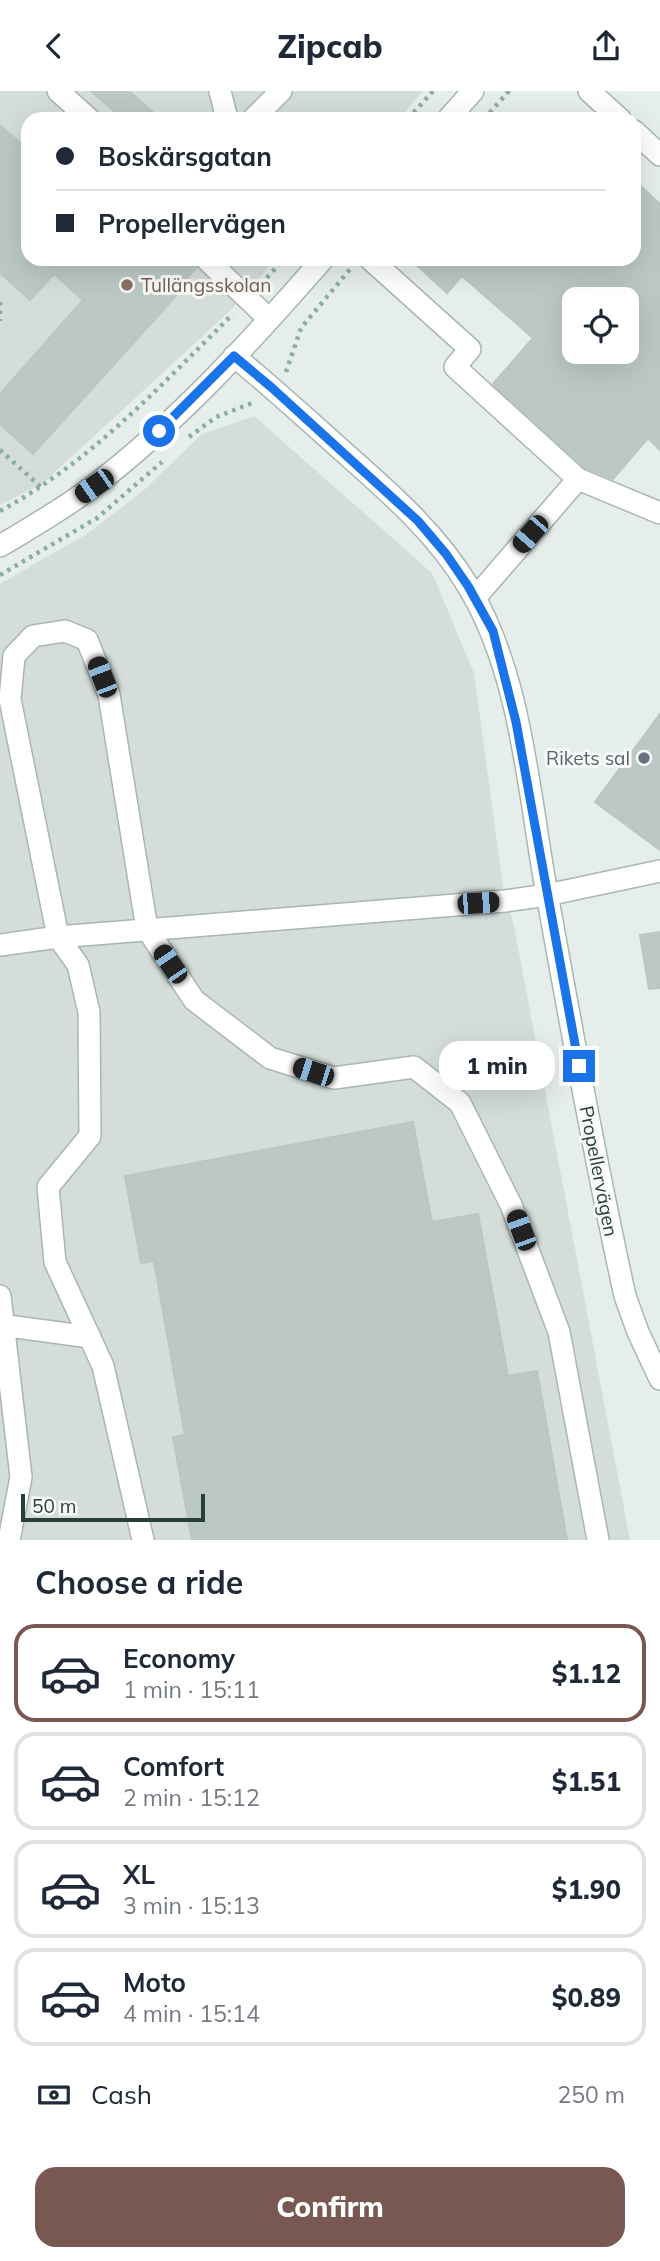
<!DOCTYPE html>
<html lang="en">
<head>
<meta charset="utf-8">
<style>
	body { margin:0; font-family:Mulish,sans-serif; background:#f2f2f3; color:#1f2937; height:100vh; display:flex; flex-direction:column; font-size:26px; white-space:nowrap }
	* { box-sizing:border-box; margin:0 }
	p { font-size:23px; color:#747a83 }
	.icon { flex:none; width:38px; height:38px; fill:none; stroke:currentColor; stroke-width:2; stroke-linecap:round; stroke-linejoin:round }
	.map { position:relative; height:1449px; overflow:hidden }
	.details { display:flex; flex-direction:column; background:#fff; flex:1 }
	.details>* { flex:none }
	.guide { position:absolute; left:21px; top:21px; width:620px; height:154px; border-radius:21px; box-shadow:0 7px 28px #0002; display:grid; align-content:center; height:154px; padding:0 35px; background:#fff }
	.buttons { position:absolute; left:562px; top:196px; display:grid; gap:14px }
	.buttons a { display:grid; place-items:center; width:77px; height:77px; border-radius:14px; background:#fff; box-shadow:0 7px 28px #0002; font-size:35px }
	.scale { position:absolute; left:21px; bottom:18px; width:184px; box-sizing:border-box; padding-left:7px; border:4px solid #273e39; border-top:0; font-size:19px; line-height:24px; white-space:nowrap; color:#273e39; -webkit-text-stroke:5px #f7faf9; paint-order:stroke }
	.end { position:absolute; width:32px; height:32px; margin:-16px; border:9px solid #1a73e8; background:#fff; box-shadow:0 0 0 4px #fff }
	.from { border-radius:50% }
	.bubble { position:absolute; height:49px; border-radius:21px; background:#fff; box-shadow:0 7px 28px #0002; font-size:23px; font-weight:800; line-height:49px; text-align:center }
	.car { position:absolute; width:21px; height:42px; margin:-21px -10px; border-radius:9px; box-shadow:0 0 5px 2px #0007; background:linear-gradient(#222 24%,#8ab4d8 0 40%,#222 0 76%,#8ab4d8 0 86%,#222 0) }
	.guide b { display:flex; align-items:center; gap:24px; height:66px; font-size:26px }
	.guide b+b { border-top:2px solid #e0e1e3 }
	.guide i { width:18px; height:18px; background:#1f2937 }
	ul { padding:0; list-style:none }
	li { display:flex; align-items:center; gap:21px; height:98px; margin:0 14px 10px; padding:0 21px; border:4px solid #e0e1e3; border-radius:21px }
	li div { flex:1 }
	li b { display:block; font-size:26px }
	li em { font-style:normal; font-weight:800 }
	li.selected { border-color:#785850 }
	li>.icon { width:63px; height:63px; stroke-width:1.5 }
	h2 { padding:0 35px; font-size:32px; line-height:84px }
	.pay { display:flex; align-items:center; gap:18px; height:77px; padding:0 35px; font-size:26px }
	.pay p { margin-inline-start:auto }
	.button { display:flex; gap:14px; margin-top:auto; padding:14px 35px }
	.button a { flex:1; height:80px; border-radius:21px; background:#785850; color:#fff; font-size:28px; font-weight:800; line-height:80px; text-align:center }
	header { display:flex; justify-content:space-between; align-items:center; height:91px; padding:0 35px; background:#fff; font-size:32px; font-weight:800 }
	.map>svg:first-child { display:block }
	.built { fill:#d4ddda }
	.building { fill:#bcc8c4; stroke:#b9c7c2; stroke-width:2; fill-rule:evenodd }
	.lines { fill:none; stroke-linecap:round; stroke-linejoin:round }
	.minor-casing { stroke:#a9b6b2; stroke-width:24 }
	.path { stroke:#8aaea4; stroke-width:4.5; stroke-dasharray:3.5 5; stroke-linecap:butt }
	.minor { stroke:#fff; stroke-width:21 }
	.route { stroke:#1a73e8; stroke-width:9 }
	.education-dot { fill:#8d6e63; stroke:#f7faf9; stroke-width:2.5 }
	.worship-dot { fill:#6b7280; stroke:#f7faf9; stroke-width:2.5 }
	.labels { text-anchor:middle; stroke-width:6; stroke-linejoin:round; paint-order:stroke }
	.education-label { font-size:19px; fill:#785e54; stroke:#f7faf9; text-anchor:start }
	.worship-label { font-size:19px; fill:#5b616d; stroke:#f7faf9; text-anchor:end }
	.street-label { font-size:19px; fill:#273e39; stroke:#f7faf9 }
</style>
</head>
<body>
<header><svg class="icon" aria-label="back" viewBox="0 0 24 24"><path d="M15 5l-7 7 7 7"/></svg>Zipcab<svg class="icon" aria-label="share" viewBox="0 0 24 24"><path d="M12 15V3M7 8l5-5 5 5M5 13v7h14v-7"/></svg></header>
<div class="map">
<svg width="660" height="1449" viewBox="0 0 660 1449">
	<rect width="100%" height="100%" fill="#e6eeeb"/>
	<g class="built">
		<polygon points="0,0 423,0 398,28 28,28 28,168 276,168 231,219 43,392 0,414"/>
		<polygon points="254,325 432,482 474,582 505,810 513,830 630,1449 0,1449 0,493 90,441 144,399 202,343"/>
	</g>
	<g class="building">
		<polygon points="91,0 129,0 161,28 123,28"/>
		<polygon points="0,34 28,59 28,168 193,168 196,177 181,194 184,196 33,363 0,333 0,303 83,209 54,183 30,209 0,182"/>
		<path d="M634 89 660 113V359L648 347 613 388 585 377 493 293 533 247 462 185 447 202 410 168H634ZM574 208H626V261H574Z"/>
		<polygon points="660,623 660,759 595,711"/>
		<polygon points="660,841 660,897 649,898 640,844"/>
		<polygon points="413,1031 432,1131 478,1123 508,1285 537,1280 567,1449 192,1449 173,1346 185,1344 154,1170 141,1172 125,1085"/>
	</g>
	<g class="lines">
		<defs>
			<g id="minor">
				<polyline points="58,0 89,28"/>
				<polyline points="220,0 227,28"/>
				<polyline points="589,0 620,28"/>
				<polyline points="253,28 281,0"/>
				<polyline points="448,28 473,0"/>
				<polyline points="634,40 660,64"/>
				<polyline points="206,168 269,228"/>
				<polyline points="370,168 470,258 455,276 578,388 475,507"/>
				<path d="M234 265C272 296 309 330 346 363 391 403 437 443 468 495 520 580 528 695 545 792 570 930 595 1068 625 1205L638 1241 660 1288"/>
				<polyline points="578,388 660,422"/>
				<path d="M0 455C32 436 65 417 95 394 179 330 253 248 323 168"/>
				<polyline points="0,854 58,846 505,810 547,804 660,780"/>
				<polyline points="0,1205 21,1386 9,1449"/>
				<polyline points="0,1234 90,1246"/>
				<polyline points="143,1449 103,1275 55,1171 48,1096 90,1045 89,921 78,874 58,846 10,608 14,565 33,545 65,540 87,549 109,604 147,838 194,909 270,967 334,987 414,976 460,1012 511,1114 559,1241 598,1449"/>
			</g>
		</defs>
		<use href="#minor" class="minor-casing"/>
		<g class="path">
			<polyline points="408,28 433,0"/>
			<polyline points="484,28 509,0"/>
			<polyline points="261,193 284,168"/>
			<polyline points="0,211 0,230"/>
			<polyline points="286,281 301,237 351,177"/>
			<polyline points="189,346 216,326 255,311"/>
			<polyline points="0,359 41,396"/>
			<path d="M0 420C91 371 161 294 233 223"/>
			<polyline points="0,484 97,427 162,371"/>
		</g>
		<use href="#minor" class="minor"/>
	</g>
	<g class="lines">
		<polyline class="route" points="159,340 234,265 271,296 418,430 446,463 468,495 493,540 516,631 579,975"/>
	</g>
	<circle class="education-dot" cx="127" cy="194" r="7"/>
	<circle class="worship-dot" cx="644" cy="667" r="7"/>
	<g class="labels">
		<g class="education-label">
			<text x="141" y="201">Tullängsskolan</text>
		</g>
		<g class="worship-label">
			<text x="630" y="674">Rikets sal</text>
		</g>
		<g class="street-label">
			<text transform="translate(599 1080) rotate(79)" y="7">Propellervägen</text>
		</g>
	</g>
</svg>
<div class="buttons">
<a><svg class="icon" aria-label="locate" viewBox="0 0 24 24"><circle cx="12" cy="12" r="6"/><path d="M12 2v4M12 18v4M2 12h4M18 12h4"/></svg></a>
</div>
<div class="scale">50 m</div>
<i class="end from" style="left:159px;top:340px"></i>
<i class="end" style="left:579px;top:975px"></i>
<div class="bubble" style="left:439px;top:950px;width:116px">1 min</div>
<i class="car" style="left:94px;top:395px;rotate:235deg"></i>
<i class="car" style="left:530px;top:443px;rotate:221deg"></i>
<i class="car" style="left:102px;top:586px;rotate:339deg"></i>
<i class="car" style="left:478px;top:812px;rotate:86deg"></i>
<i class="car" style="left:170px;top:873px;rotate:326deg"></i>
<i class="car" style="left:313px;top:981px;rotate:288deg"></i>
<i class="car" style="left:521px;top:1139px;rotate:340deg"></i>
<div class="guide">
<b><i class="from"></i>Boskärsgatan</b>
<b><i></i>Propellervägen</b>
</div>
</div>
<section class="details">
<h2>Choose a ride</h2>
<ul>
<li class="selected"><svg class="icon" aria-label="car" viewBox="0 0 24 24"><path d="M5 17H2v-5l4-1 3-4h7l3 4 3 1v5h-3M9 17h6M6 11h13"/><circle cx="7" cy="17" r="2"/><circle cx="17" cy="17" r="2"/></svg><div><b>Economy</b><p>1 min · 15:11</p></div><em>$1.12</em></li>
<li><svg class="icon" aria-label="car" viewBox="0 0 24 24"><path d="M5 17H2v-5l4-1 3-4h7l3 4 3 1v5h-3M9 17h6M6 11h13"/><circle cx="7" cy="17" r="2"/><circle cx="17" cy="17" r="2"/></svg><div><b>Comfort</b><p>2 min · 15:12</p></div><em>$1.51</em></li>
<li><svg class="icon" aria-label="car" viewBox="0 0 24 24"><path d="M5 17H2v-5l4-1 3-4h7l3 4 3 1v5h-3M9 17h6M6 11h13"/><circle cx="7" cy="17" r="2"/><circle cx="17" cy="17" r="2"/></svg><div><b>XL</b><p>3 min · 15:13</p></div><em>$1.90</em></li>
<li><svg class="icon" aria-label="car" viewBox="0 0 24 24"><path d="M5 17H2v-5l4-1 3-4h7l3 4 3 1v5h-3M9 17h6M6 11h13"/><circle cx="7" cy="17" r="2"/><circle cx="17" cy="17" r="2"/></svg><div><b>Moto</b><p>4 min · 15:14</p></div><em>$0.89</em></li>
</ul>
<div class="pay"><svg class="icon" aria-label="cash" viewBox="0 0 24 24"><path d="M3 7h18v10H3z"/><circle cx="12" cy="12" r="2"/></svg>Cash<p>250 m</p></div>
<div class="button"><a>Confirm</a></div>
</section>
</body>
</html>
